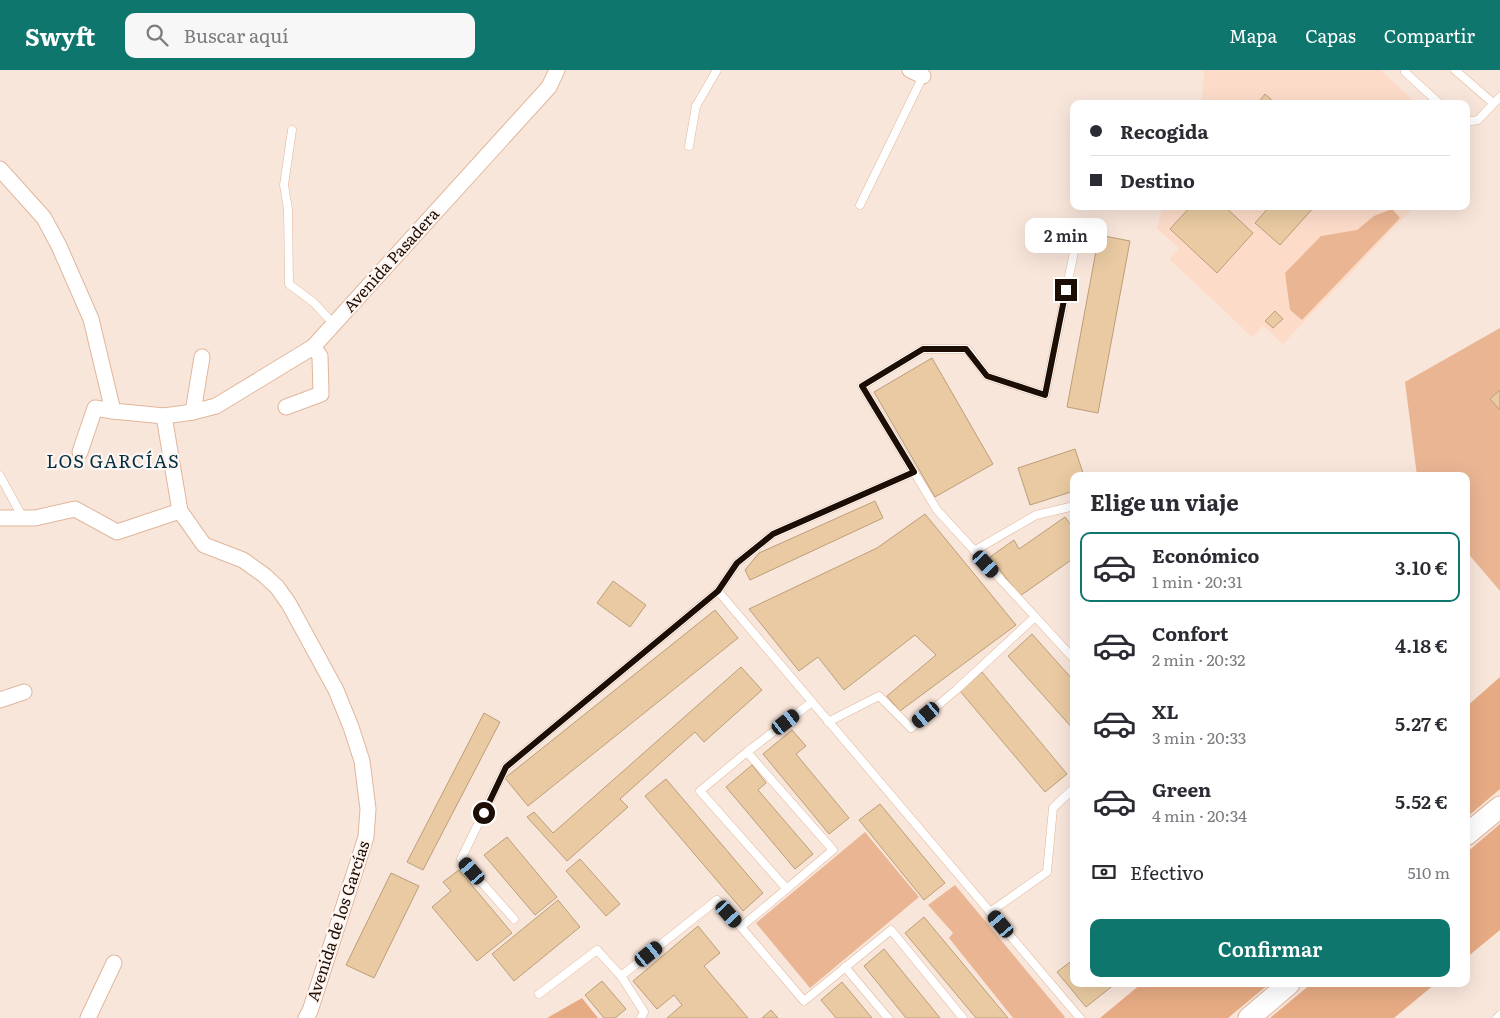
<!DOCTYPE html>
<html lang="es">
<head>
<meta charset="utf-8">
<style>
	body { margin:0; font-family:Literata,serif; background:#f7f7f7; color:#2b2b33; height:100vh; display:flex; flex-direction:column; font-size:19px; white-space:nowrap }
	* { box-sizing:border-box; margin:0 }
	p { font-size:16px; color:#7c7c81 }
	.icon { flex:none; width:28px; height:28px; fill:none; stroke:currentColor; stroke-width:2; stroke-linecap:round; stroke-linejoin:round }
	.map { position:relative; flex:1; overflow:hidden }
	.details { position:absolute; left:1070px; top:402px; width:400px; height:515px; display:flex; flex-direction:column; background:#fff; border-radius:10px; box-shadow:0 5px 20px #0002 }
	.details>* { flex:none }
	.top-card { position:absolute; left:1070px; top:30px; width:400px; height:110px; border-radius:10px; box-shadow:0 5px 20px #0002; display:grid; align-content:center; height:110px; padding:0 20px; background:#fff }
	.end { position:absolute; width:22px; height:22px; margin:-11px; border:6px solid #1d0e05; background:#fff; box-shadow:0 0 0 2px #fff }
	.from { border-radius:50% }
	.bubble { position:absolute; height:35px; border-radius:10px; background:#fff; box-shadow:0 5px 20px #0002; font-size:16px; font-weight:600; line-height:35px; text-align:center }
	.car { position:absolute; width:15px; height:30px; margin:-15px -8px; border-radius:6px; box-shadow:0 0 4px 1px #0007; background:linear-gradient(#222 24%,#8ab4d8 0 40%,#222 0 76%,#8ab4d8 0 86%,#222 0) }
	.top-card b { display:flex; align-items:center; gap:18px; height:48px; font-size:19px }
	.top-card b+b { border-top:1px solid #e1e1e2 }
	.top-card i { width:12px; height:12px; background:#2b2b33 }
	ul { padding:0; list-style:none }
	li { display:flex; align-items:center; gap:15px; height:70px; margin:0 10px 8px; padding:0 10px; border:2px solid transparent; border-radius:10px }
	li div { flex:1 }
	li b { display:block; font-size:19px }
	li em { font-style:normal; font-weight:600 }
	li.on { border-color:#0f766e }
	li>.icon { width:45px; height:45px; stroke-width:1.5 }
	h2 { padding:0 20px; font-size:22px; line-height:60px }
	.pay { display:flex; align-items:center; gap:12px; height:55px; padding:0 20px; font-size:19px }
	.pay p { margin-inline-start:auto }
	.cta { display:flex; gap:10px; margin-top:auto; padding:10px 20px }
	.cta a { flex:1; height:58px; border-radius:10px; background:#0f766e; color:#fff; font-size:20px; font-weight:600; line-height:58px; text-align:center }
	header { display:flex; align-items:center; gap:30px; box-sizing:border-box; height:70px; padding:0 25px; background:#0f766e; color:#fff }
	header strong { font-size:24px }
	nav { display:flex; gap:28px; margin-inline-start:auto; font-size:18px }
	.search { width:350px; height:45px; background:#f7f7f7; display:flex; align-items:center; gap:12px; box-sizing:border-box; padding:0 18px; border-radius:10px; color:#7c7c81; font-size:19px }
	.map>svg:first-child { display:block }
	.built { fill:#fcdcc9 }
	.green { fill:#eab593 }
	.forest { fill:#e7ab84 }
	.building { fill:#e9caa2; stroke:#bc9e78 }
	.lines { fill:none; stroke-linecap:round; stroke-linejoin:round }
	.service-casing { stroke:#e1b69a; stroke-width:9 }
	.minor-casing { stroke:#e1b69a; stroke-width:17 }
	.secondary-casing { stroke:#e1b69a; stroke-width:23 }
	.service { stroke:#fff; stroke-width:8 }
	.minor { stroke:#fff; stroke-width:15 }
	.secondary { stroke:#fff; stroke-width:21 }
	.route { stroke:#1d0e05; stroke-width:6 }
	.labels { text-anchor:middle; stroke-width:4.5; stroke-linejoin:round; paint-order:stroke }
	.street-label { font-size:16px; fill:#1d0e05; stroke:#fff5f0 }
	.neighbourhood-label { font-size:18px; letter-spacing:1px; fill:#002f44; stroke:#fff5f0 }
</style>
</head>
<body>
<header>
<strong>Swyft</strong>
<div class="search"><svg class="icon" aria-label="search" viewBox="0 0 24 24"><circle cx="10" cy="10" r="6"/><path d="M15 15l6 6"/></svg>Buscar aquí</div>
<nav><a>Mapa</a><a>Capas</a><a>Compartir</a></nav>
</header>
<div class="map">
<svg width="1500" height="948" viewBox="0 0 1500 948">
	<rect width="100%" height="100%" fill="#f9e6db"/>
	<g class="built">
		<polygon points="1204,0 1381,0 1417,34 1202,34"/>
		<polygon points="1162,136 1415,136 1283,274 1263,256 1252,267 1169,189 1179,178 1157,159"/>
	</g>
	<g class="green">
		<polygon points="1392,139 1400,148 1302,250 1290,240 1285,203 1321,166 1357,160 1374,146"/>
		<polygon points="1500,258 1500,521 1466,481 1466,406 1417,406 1405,312"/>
		<polygon points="865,762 919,827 810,918 756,853"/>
		<polygon points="955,815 1065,947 1064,948 1013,948 949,868 953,863 928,835"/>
	</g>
	<g class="forest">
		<polygon points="1500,607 1500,719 1466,748 1466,637"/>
		<polygon points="1500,754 1500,860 1466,888 1466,783"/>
		<polygon points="1141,914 1269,914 1228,948 1100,948"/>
		<polygon points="1311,914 1435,914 1394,948 1270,948"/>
		<polygon points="582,928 598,948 547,948"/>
	</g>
	<g class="building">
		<polygon points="1265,24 1276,34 1257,34"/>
		<polygon points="1191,136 1224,136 1253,163 1217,203 1170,159"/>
		<polygon points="1270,136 1315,136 1280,175 1255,153"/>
		<polygon points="1099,165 1130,171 1098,343 1067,337"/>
		<polygon points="1275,241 1283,249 1273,258 1265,251"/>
		<polygon points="932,288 993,394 935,427 874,322"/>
		<polygon points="1500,320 1500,340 1490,329"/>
		<polygon points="1075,379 1084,406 1074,406 1074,421 1030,435 1018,398"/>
		<polygon points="875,431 883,448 750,510 745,500 759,483"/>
		<polygon points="925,444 1016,555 900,641 887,626 936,585 915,565 844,620 818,587 799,601 749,539 877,478"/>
		<polygon points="1065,447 1074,459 1074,488 1020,526 990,487 1014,470 1019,479"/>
		<polygon points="613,511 646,535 630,557 597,533"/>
		<polygon points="715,540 738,568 528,736 505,708"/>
		<polygon points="1032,564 1074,611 1074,660 1008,586"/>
		<polygon points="741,597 762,620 704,672 695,662 620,729 628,737 567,791 527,747 534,742 553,763"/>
		<polygon points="982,602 1067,704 1045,722 960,621"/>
		<polygon points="484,643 500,652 423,800 407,792"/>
		<polygon points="792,660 806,676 796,684 849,748 829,764 763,684"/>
		<polygon points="752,695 766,713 758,720 813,784 795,799 726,717"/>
		<polygon points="666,709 763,823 743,841 645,726"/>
		<polygon points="880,734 945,813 924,830 859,750"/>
		<polygon points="507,767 557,827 535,845 484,785"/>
		<polygon points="580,789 620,834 606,846 566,801"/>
		<polygon points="459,800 512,863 477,891 432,837 451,821 443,812"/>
		<polygon points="391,803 419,816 374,908 346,895"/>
		<polygon points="558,830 580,857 514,911 492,884"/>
		<polygon points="924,847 1008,948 976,948 905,863"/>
		<polygon points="698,856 720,883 704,896 748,948 667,948 682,935 674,925 657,939 633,911"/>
		<polygon points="884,879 940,948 906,948 864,896"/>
		<polygon points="1074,889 1074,914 1115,914 1086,937 1057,902"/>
		<polygon points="602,911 626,939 615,948 604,948 585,925"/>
		<polygon points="842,912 872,948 836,948 821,930"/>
		<polygon points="771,940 778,948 762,948"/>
	</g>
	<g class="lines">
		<defs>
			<g id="service">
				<polyline points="1406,0 1405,2 1440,34"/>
				<polyline points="1455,0 1493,33"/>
				<polyline points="1466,52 1478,50 1500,27"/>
				<polyline points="292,60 284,115 288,139 289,214 313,232 333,253"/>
				<polyline points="689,76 696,36 717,0"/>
				<polyline points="860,135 923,6"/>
				<polyline points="0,406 23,448"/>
				<polyline points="974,481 1036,445 1074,436"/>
				<polyline points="718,521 1080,948"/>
				<polyline points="1074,589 937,440 862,316 923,279 967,279 987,306 1045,325 1077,167"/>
				<polyline points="828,652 879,626 911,658 956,620 1035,547"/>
				<polyline points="747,682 700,721 786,818"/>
				<polyline points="990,842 1047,802 1053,738 1074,718"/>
				<polyline points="514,849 461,789 506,697 718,521 737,493 773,464 914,402"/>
				<polyline points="741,857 804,931 891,860 963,948"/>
				<polyline points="845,897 888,948"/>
				<polyline points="621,906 717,830 741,857 833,780 747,682 812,632"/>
				<polyline points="539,924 597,880 621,906 644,942 641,948"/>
				<polyline points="1497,948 1500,945"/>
			</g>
			<g id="minor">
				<polyline points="910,0 923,6"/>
				<polyline points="0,99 44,148 59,176 91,249 113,341 164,346 193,342 216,336 313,277 549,17 557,0"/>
				<polyline points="286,337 321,324 320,286 313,277"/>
				<polyline points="193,342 202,287"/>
				<polyline points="164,346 180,441 204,475 243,490 264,505 277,517 289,534 336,620 351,657 362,691 368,739 366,767 310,941 306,948"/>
				<polyline points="80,382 95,338 113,341"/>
				<polyline points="0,448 35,448 75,439 117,462 180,441"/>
				<polyline points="0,630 24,622"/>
				<polyline points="88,948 114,893"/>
			</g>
			<g id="secondary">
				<polyline points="1466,765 1500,737"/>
				<polyline points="1249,948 1289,914"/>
			</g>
		</defs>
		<use href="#service" class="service-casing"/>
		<use href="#minor" class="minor-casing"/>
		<use href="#secondary" class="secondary-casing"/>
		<use href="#service" class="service"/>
		<use href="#minor" class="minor"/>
		<use href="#secondary" class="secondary"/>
	</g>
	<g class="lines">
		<polyline class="route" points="484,743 506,697 718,521 737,493 773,464 914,402 862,316 923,279 966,279 987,306 1045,325 1066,220"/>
	</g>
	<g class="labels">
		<g class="street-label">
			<text transform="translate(391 190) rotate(-48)" y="6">Avenida Pasadera</text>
			<text transform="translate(338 851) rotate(-72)" y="6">Avenida de los Garcías</text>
		</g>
		<g class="neighbourhood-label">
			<text x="113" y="398">LOS GARCÍAS</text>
		</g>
	</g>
</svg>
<i class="end from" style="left:484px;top:743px"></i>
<i class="end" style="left:1066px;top:220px"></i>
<div class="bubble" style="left:1025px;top:148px;width:82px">2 min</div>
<i class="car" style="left:986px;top:494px;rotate:138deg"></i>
<i class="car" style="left:926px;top:645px;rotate:230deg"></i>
<i class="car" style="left:786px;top:652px;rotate:52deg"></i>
<i class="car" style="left:472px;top:801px;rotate:319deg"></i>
<i class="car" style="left:729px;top:844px;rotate:138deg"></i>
<i class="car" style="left:1001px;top:854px;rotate:320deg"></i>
<i class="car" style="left:649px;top:884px;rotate:51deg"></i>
<div class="top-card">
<b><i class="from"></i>Recogida</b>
<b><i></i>Destino</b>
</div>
<section class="details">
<h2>Elige un viaje</h2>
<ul>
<li class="on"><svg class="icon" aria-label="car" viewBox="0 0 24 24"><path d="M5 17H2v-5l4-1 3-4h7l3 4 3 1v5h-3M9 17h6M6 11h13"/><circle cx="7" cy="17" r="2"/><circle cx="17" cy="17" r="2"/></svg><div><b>Económico</b><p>1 min · 20:31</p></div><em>3.10 €</em></li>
<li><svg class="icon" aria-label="car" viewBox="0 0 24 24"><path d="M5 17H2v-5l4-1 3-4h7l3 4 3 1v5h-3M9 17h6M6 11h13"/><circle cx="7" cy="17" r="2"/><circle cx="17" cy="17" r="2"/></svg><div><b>Confort</b><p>2 min · 20:32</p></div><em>4.18 €</em></li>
<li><svg class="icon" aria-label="car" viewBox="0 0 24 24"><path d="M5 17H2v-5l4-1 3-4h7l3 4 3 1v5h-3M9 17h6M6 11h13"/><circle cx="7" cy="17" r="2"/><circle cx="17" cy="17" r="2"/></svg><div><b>XL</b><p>3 min · 20:33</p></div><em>5.27 €</em></li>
<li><svg class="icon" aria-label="car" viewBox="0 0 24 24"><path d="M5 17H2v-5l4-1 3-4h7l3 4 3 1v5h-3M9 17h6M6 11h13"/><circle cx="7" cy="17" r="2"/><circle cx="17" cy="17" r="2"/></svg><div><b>Green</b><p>4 min · 20:34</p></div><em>5.52 €</em></li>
</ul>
<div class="pay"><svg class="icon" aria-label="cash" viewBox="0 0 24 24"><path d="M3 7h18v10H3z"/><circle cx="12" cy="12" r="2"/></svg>Efectivo<p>510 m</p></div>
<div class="cta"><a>Confirmar</a></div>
</section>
</div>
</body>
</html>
